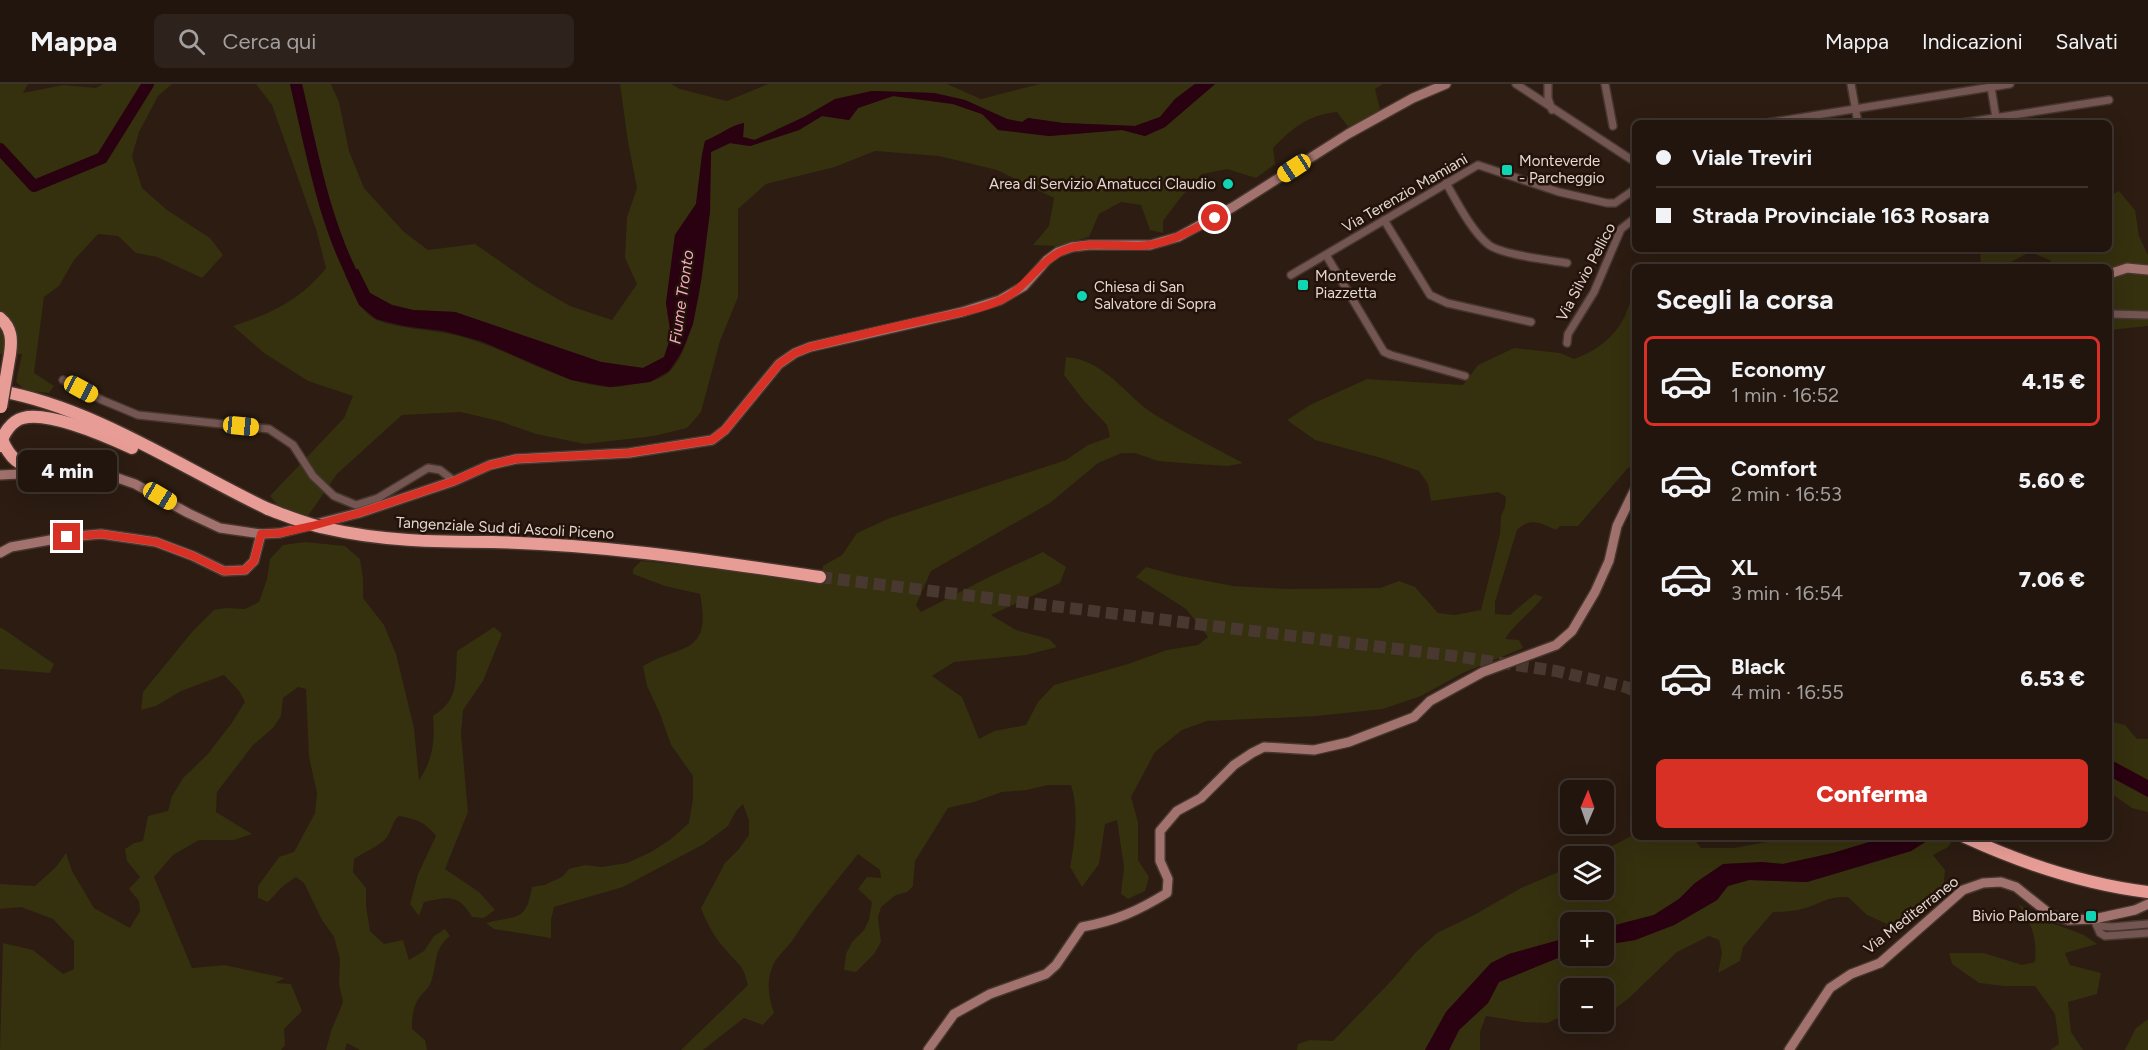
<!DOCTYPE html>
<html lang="it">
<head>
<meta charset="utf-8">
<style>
	body { margin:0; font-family:Figtree,sans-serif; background:#2d221c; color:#f1f3f6; height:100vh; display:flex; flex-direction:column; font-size:22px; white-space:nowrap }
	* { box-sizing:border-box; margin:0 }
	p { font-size:20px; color:#a29f9e }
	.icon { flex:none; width:33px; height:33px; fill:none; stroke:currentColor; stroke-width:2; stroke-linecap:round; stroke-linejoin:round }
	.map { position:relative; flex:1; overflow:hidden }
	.drawer { position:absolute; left:1632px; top:180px; width:480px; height:576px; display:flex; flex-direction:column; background:#21150e; border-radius:9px; box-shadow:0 6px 24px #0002,0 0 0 2px #3e342e }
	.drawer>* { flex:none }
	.hud { position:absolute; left:1632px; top:36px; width:480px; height:132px; border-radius:9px; box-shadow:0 6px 24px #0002,0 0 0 2px #3e342e; display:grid; align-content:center; height:132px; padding:0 24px; background:#21150e }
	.needle { width:39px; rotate:2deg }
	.controls { position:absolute; left:1560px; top:696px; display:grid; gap:12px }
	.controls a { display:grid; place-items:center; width:54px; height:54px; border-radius:9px; background:#21150e; box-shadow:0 6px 24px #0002,0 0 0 2px #3e342e; font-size:30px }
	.end { position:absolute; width:27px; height:27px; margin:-14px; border:8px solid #d93025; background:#fff; box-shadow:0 0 0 3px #fff }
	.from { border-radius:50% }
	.bubble { position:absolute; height:42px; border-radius:9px; background:#21150e; box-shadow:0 6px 24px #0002,0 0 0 2px #3e342e; font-size:20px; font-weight:800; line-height:42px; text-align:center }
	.car { position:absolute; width:18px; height:36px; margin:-18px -9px; border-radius:8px; box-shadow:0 0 4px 2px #0007; background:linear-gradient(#f5c518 24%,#345 0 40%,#f5c518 0 76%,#345 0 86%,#f5c518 0) }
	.hud b { display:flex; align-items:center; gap:21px; height:57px; font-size:22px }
	.hud b+b { border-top:2px solid #3e342e }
	.hud i { width:15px; height:15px; background:#f1f3f6 }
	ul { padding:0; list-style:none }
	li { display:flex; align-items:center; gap:18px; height:90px; margin:0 12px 9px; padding:0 12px; border:3px solid transparent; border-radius:9px }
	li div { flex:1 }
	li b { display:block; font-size:22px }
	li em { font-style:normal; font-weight:800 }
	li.on { border-color:#d93025 }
	li>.icon { width:54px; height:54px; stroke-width:1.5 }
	h2 { padding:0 24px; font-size:27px; line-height:72px }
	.action { display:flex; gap:12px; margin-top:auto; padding:12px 24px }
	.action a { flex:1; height:69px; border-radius:9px; background:#d93025; color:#fff; font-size:24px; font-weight:800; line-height:69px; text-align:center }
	header { display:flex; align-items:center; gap:36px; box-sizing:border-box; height:84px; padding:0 30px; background:#21150e; border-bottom:2px solid #3e342e }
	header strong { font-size:28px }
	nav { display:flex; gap:33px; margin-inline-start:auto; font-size:21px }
	.search { width:420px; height:54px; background:#2d221c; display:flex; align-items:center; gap:15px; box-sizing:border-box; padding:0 21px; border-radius:9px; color:#a29f9e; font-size:22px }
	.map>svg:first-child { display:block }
	.green { fill:#35300e }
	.water { fill:#290111 }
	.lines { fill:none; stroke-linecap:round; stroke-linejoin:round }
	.river { stroke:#290111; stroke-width:12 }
	.highway-tunnel { stroke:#48382f; stroke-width:12; stroke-dasharray:12 6; stroke-linecap:butt }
	.street-casing { stroke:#46362d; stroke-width:10 }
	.secondary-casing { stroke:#46362d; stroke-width:12 }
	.highway-casing { stroke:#46362d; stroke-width:15 }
	.street { stroke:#735552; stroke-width:7 }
	.secondary { stroke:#a1726e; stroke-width:9 }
	.highway { stroke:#e79d96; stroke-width:12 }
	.highway-bridge-casing { stroke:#46362d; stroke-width:15; stroke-linecap:butt }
	.highway-bridge { stroke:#e79d96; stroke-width:12 }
	.route { stroke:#d93025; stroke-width:8 }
	.poi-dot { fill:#0fd5b4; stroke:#221209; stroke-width:2 }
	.labels { text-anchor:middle; stroke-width:5; stroke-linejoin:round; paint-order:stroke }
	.poi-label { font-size:15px; fill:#e4d8d2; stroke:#221209; text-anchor:start }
	.street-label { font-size:15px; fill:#e4d8d2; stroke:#221209 }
	.water-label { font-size:16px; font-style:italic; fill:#f7a9c1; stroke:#221209 }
</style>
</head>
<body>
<header>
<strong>Mappa</strong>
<div class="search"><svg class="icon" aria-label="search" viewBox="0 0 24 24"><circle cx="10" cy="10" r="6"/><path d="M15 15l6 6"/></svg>Cerca qui</div>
<nav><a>Mappa</a><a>Indicazioni</a><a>Salvati</a></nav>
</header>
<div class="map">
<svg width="2148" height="966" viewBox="0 0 2148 966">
	<rect width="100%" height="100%" fill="#2c1c12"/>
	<g class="green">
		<polygon points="0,0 28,0 23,9 63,1 96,4 103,0 172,0 158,12 139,48 132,72 142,104 167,126 210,154 223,171 202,194 157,173 136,169 118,152 98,150 74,176 59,202 44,213 34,289 54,302 49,309 25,306 16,298 22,270 0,270"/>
		<path d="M256 0H331L339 18 349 67 364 104 404 148 428 166 475 160 534 201 570 222 612 236 637 200 625 174 627 133 637 104 628 58 620 0H671L680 5 727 17 768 0H947L981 15 1040 0H1195L1175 15 1160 33 1135 42 1063 39 1028 34 1022 38 1007 35 965 16 934 9 872 7 835 16 804 33 754 56 743 53 744 39C731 41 718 52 705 57L702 71 696 120 675 151 666 219 671 252 664 273 643 284 601 278 455 228 413 226 392 221 370 209 358 185 345 190C353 207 358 225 375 235 391 244 438 246 459 252 510 265 555 298 608 303 617 304 627 301 635 300 647 299 660 296 669 288 705 254 710 117 711 68L730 59 750 62 799 46 822 32 849 36 858 24 893 12 953 20 982 30 999 46 1049 52 1122 46 1145 52 1165 43 1215 0H1383L1375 5 1380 25 1352 48 1337 28C1306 32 1294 43 1273 64L1275 80 1256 94 1227 85 1202 90 1181 113 1163 137V149L1150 146 1141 121 1121 118 1099 130 1089 153 1056 162 1033 161 1049 142 1054 114 997 86 939 72 875 67 835 83 766 100 738 125V213L720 257 701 328 687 344 654 352 585 360 536 350 499 337 460 328 402 331 337 390 308 432 280 424 270 412 344 334 353 312 308 297 264 269 233 242C270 230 301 216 326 184L316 145 272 21Z"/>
		<polygon points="2119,107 2135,126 2139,152 2148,171 2148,242 2109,246 2109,183 2053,183 2050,176 2030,168 2001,183 1981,183 1980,165 2109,165 2109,112"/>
		<path d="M1635 210V287L1631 325 1635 327V380L1627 385 1578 442H1560L1556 446C1540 439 1531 433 1517 446L1495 518V530L1510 531 1535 510 1543 513C1531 529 1515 539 1505 555L1519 556 1523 564 1463 589 1421 612 1383 625 1317 632 1207 637 1182 646 1155 668 1131 713 1138 738V776L1149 793 1145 807 1128 815 1121 810 1124 783 1117 736 1105 740 1099 780 1082 803 1070 783C1075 758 1079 725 1071 701H1048L1027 706 1002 708 974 718 948 724 915 777 913 802 907 808 896 811 881 823 878 833 881 858 874 870 856 888 844 886 846 870 852 858 864 846 869 836 872 818 858 805 867 793 881 794 880 786 858 770C836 798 813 825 794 854 787 865 776 872 772 884 766 899 769 914 774 929L763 941 744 934 703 966H681L748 901C742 878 739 882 725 865 715 854 706 838 701 824L725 779 739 765 749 751V737L743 720 736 727 728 742 704 760 623 803 554 823 551 836V854L494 845 486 839C516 831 526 839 532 803L544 801 562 793 569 785 585 781 602 783 627 779 651 768 671 755 689 739 693 714V692L671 661 660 630 647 602 643 582C682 559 712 572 700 510L665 502 633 490V485L641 477C701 482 760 492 820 498L823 482 842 471 857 449 890 434 1066 376 1088 361 1110 353 1107 341 1084 317 1064 291 1066 273C1108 277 1124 312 1157 332 1185 349 1215 364 1243 379L1228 382 1196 380 1158 377 1135 369H1122L1098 379 1050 419 931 487 916 521 921 528 991 492 1043 468 1066 483 1060 499 991 531 1016 546 1049 555 1057 563 1026 571 954 578 932 592 962 613 979 655 994 647 1026 641 1038 618 1054 601 1128 580 1167 566 1198 561 1208 553 1186 525 1136 493 1146 483 1176 491 1233 502 1287 505 1380 504 1399 497 1415 503 1438 529 1455 531 1481 526 1500 450 1501 432 1505 423 1506 413 1498 408 1431 417 1428 400 1419 387 1381 374 1315 356 1287 336 1310 321 1367 295 1463 301 1478 281 1514 264 1560 269 1574 275C1596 267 1614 254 1625 232 1628 224 1630 217 1635 210Z"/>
		<path d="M305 458 345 462 360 475 363 495V514L384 541 396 570 414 644 419 696C433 676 435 656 433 632 460 615 455 596 457 567L494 543 502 550 483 597 463 626 461 650 468 728 445 785 479 808 495 826 484 834 472 833C458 809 448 813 424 818L419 832 410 820 418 790 436 752C425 738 416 735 399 732 392 738 392 746 387 753 379 763 364 768 354 775L353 788 366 804V822L370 847 384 860 403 856 409 876 424 867 434 852 445 845 450 852C432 867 438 879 431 898 429 903 426 906 422 910 413 921 412 931 412 945L425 956 427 966H360L347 959 345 966H326L331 947 343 918 339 900 340 875 334 853 322 836 304 799 296 793 283 802 268 818 258 814V802L279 773 294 768 315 729 317 709 309 673 306 605 298 603 283 614 281 632 273 644 253 661 217 708 216 728 252 750 234 756H199L173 771 154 793 192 884 224 881 285 894 275 899 291 900 302 927 284 945 285 961 281 966H0L3 859 33 866 63 890 74 885V857L53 835 21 823 0 825V800L35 802 56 783 66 769 72 787 94 824 130 844 140 827 139 817 129 805 140 793 127 777 125 765 134 759 143 757 148 732 168 727 172 712 183 694 207 671 231 640 245 618 239 607 224 591 181 607 156 622 141 626 143 608 192 548 214 526 226 524 245 525 259 518 267 495 270 475 283 461Z"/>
		<polygon points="0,544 2,544 54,580 50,589 0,585"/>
		<polygon points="2109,637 2125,641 2137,655 2148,655 2148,696 2109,675"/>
		<polygon points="2109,692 2148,713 2148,728 2132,724 2109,708"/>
		<polygon points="1635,750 1635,753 1692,753 1701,764 1734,764 1794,753 1886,753 1833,769 1783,780 1761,778 1695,799 1679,815 1654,831 1604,844 1604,838 1570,838 1570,853 1509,870 1491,879 1446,928 1425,966 1297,966 1298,960 1310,956 1333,957 1392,896 1416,868 1437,849 1474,831 1521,804 1570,783 1570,806 1604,806 1604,772 1593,772"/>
		<path d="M1933 753H1955L1948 763 1933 771 1945 786 1943 809 1926 829 1898 845 1867 831 1848 813C1828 813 1828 816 1811 822 1799 827 1785 828 1773 828L1743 863 1740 877 1718 889 1722 869 1719 856 1709 852 1677 868 1629 914 1612 927 1604 924V904H1570V929L1547 939 1523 938 1486 932 1480 948V966H1449L1459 946 1488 919 1499 898 1570 869V872H1604V861L1635 856 1674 841 1717 816 1727 802 1749 796 1807 798 1911 767Z"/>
		<path d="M2018 820 2047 837 2084 851 2097 860 2065 869 2070 881 2101 889 2097 910 2068 918 2071 948 2083 966H2050L2059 960 2055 930 2035 902H2004L1979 899 1952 880 1949 869H1984L2022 881 2035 878C2037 852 2032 841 2018 820Z"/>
		<polygon points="2148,935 2148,966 2125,966 2136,944"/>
	</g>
	<g class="water">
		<path d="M1195 0H1215L1165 43 1145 52 1122 46 1049 52 998 46 982 30 953 20 893 12 858 24 849 36 822 32 799 46 750 62 730 59 711 68 710 128 701 197 693 240 681 269 669 287 650 298 610 303 571 296 481 257 444 247 404 242 376 235 359 221 345 190 358 185 370 209 392 221 413 226 455 228 601 278 643 284 664 273 671 252 666 219 675 151 696 120 702 71 705 57C718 52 731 41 744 39L743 53 755 56 804 33 835 15 872 7 934 9 965 16 1007 35 1022 38 1028 34 1063 39 1135 42 1160 33 1175 15Z"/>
		<polygon points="2109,675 2148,696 2148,713 2109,692"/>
		<polygon points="1886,753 1933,753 1911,767 1807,798 1749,796 1728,802 1717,816 1674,841 1635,856 1604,861 1604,844 1654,831 1679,815 1695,799 1723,780 1761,778 1783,780 1833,769"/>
		<polygon points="1570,853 1570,869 1499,898 1488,919 1459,946 1449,966 1425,966 1446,928 1491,879 1509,870"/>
	</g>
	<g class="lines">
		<g class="river">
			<path d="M296 0C312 68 324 140 358 202"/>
			<polyline points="0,65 34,102 102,74 148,0"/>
		</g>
		<polyline class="highway-tunnel" points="820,493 1454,572 1556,587 1626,603 1635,607"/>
		<defs>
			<g id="street">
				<polyline points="1516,0 1635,78"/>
				<polyline points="1548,0 1548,14 1552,26"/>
				<polyline points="1605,0 1613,42"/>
				<polyline points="1851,0 1858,39"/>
				<polyline points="1991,3 1996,34"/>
				<polyline points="1767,39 2010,0"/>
				<polyline points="1962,39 2109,16"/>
				<path d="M1446 99C1457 118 1472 148 1489 161 1503 171 1549 176 1567 179"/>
				<polyline points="1384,136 1430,211 1447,219 1531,238"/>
				<polyline points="1326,171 1384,268 1391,271 1465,292"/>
				<polyline points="1291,191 1478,81 1559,108 1607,119 1615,119 1635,105"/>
				<polyline points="2109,230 2148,231"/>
				<polyline points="1567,259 1568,250 1594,208 1621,145 1635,134"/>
				<polyline points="63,296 102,316 138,331 269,345 293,361 313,392 334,412 356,421 378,414 428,384 440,386 454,397"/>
				<polyline points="2094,835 2097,842 2112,843 2148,840"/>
				<polyline points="2097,842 2100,849 2105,852 2148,849"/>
			</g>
			<g id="secondary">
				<polyline points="2109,190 2127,184 2148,186"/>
				<polyline points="0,391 78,387 112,392 135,400 188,429 220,444 261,450 280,449 359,429 454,397 490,381 516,375 629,369 712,356 725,346 779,280 795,269 810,263 962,228 1000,216 1024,202 1047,176 1058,168 1072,163 1089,161 1150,161 1178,153 1233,123 1348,50 1413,14 1446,0"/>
				<polyline points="0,469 11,463 67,453 101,450 156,458 193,472 224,487 245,486 254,477 261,450"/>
				<path d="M928 966 954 930 990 910 1046 890 1056 881 1082 843C1115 837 1138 827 1167 809L1168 795 1160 777V747L1177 727 1201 714 1234 681 1252 669 1264 663 1314 666 1349 658 1414 633 1430 617 1483 588 1556 561 1572 547 1595 508 1609 477 1617 442 1635 405"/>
				<polyline points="1789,966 1830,904 1851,890 1880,879 1963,806 1983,799 2001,798 2016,803 2051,831 2068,836 2094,835 2135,826 2148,820"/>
			</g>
			<g id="highway">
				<path d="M0 234C12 244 12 256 10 270"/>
				<path d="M0 307C94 324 182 384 268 425"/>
				<path d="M1 353C12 382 25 383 53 388"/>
				<path d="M0 362C3 350 11 337 23 334 49 327 108 353 132 364"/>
				<path d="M492 458C603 460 711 477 820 493"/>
				<path d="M1965 753C2024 780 2083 800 2148 808"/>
			</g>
		</defs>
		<use href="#street" class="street-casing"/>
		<use href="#secondary" class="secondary-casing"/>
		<use href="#highway" class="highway-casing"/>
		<use href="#street" class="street"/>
		<use href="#secondary" class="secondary"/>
		<use href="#highway" class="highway"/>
		<defs>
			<g id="highway-bridge">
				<polyline points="1,323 10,270"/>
				<path d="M268 425C287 432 306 440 325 444 380 457 436 458 492 458"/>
			</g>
		</defs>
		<use href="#highway-bridge" class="highway-bridge-casing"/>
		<use href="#highway-bridge" class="highway-bridge"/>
	</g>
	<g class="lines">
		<path class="route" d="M67 453 101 450 156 458 193 472 224 487 245 486 254 477 261 450 280 449 312 442 359 429 454 397 490 381 516 375 628 369 712 356 725 346 779 280 795 269 810 263C847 254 884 245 921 237 948 231 976 227 1001 216 1028 204 1041 172 1070 164 1092 158 1116 162 1138 162 1167 161 1190 147 1215 134"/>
	</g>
	<g class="poi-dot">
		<rect x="1501" y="80" width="12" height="12" rx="3"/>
		<circle cx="1228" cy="100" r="6"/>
		<rect x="1297" y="195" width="12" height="12" rx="3"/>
		<circle cx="1082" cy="212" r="6"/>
		<rect x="2085" y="826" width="12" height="12" rx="3"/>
	</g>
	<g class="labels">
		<g class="poi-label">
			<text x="1519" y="82">Monteverde<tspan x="1519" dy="17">- Parcheggio</tspan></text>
			<text x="1216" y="105" text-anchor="end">Area di Servizio Amatucci Claudio</text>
			<text x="1315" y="197">Monteverde<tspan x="1315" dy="17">Piazzetta</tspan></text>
			<text x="1094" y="208">Chiesa di San<tspan x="1094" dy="17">Salvatore di Sopra</tspan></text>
			<text x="2079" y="837" text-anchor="end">Bivio Palombare</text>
		</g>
		<g class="street-label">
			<text transform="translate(1405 109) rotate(-30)" y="5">Via Terenzio Mamiani</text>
			<text transform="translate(1586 188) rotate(-62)" y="5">Via Silvio Pellico</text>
			<text transform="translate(505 444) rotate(3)" y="5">Tangenziale Sud di Ascoli Piceno</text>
			<text transform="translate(1911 831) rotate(-38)" y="5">Via Mediterraneo</text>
		</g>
		<g class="water-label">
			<text transform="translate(681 213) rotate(-82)" y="6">Fiume Tronto</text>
		</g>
	</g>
</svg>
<div class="controls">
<a><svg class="needle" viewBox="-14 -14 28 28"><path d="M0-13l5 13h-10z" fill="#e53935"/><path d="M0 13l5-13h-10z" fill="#a29f9e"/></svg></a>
<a><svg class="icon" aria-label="layers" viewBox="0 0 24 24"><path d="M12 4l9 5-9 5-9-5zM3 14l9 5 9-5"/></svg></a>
<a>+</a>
<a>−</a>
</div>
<i class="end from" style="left:1215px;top:134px"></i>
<i class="end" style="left:67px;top:453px"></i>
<div class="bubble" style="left:18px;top:366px;width:99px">4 min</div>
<i class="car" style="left:1294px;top:84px;rotate:237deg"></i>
<i class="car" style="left:81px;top:305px;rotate:118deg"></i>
<i class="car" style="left:241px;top:342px;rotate:96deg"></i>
<i class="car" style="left:160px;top:412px;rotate:121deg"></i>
<div class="hud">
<b><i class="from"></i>Viale Treviri</b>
<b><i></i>Strada Provinciale 163 Rosara</b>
</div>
<section class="drawer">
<h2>Scegli la corsa</h2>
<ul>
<li class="on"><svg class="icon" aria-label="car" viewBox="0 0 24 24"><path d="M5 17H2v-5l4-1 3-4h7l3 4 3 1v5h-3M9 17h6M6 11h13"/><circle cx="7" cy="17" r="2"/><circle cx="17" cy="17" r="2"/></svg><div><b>Economy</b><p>1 min · 16:52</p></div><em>4.15 €</em></li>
<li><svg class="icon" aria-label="car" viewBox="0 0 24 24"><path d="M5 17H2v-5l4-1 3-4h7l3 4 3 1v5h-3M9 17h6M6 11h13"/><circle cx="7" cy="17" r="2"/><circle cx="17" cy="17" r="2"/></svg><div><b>Comfort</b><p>2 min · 16:53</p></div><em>5.60 €</em></li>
<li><svg class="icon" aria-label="car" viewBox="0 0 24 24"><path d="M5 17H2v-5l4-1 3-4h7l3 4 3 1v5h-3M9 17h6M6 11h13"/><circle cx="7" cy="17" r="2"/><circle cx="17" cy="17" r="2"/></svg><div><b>XL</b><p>3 min · 16:54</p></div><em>7.06 €</em></li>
<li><svg class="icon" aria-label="car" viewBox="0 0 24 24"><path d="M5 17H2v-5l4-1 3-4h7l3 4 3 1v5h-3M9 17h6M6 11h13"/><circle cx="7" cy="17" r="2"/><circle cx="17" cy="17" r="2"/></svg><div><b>Black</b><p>4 min · 16:55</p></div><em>6.53 €</em></li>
</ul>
<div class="action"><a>Conferma</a></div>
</section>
</div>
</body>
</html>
